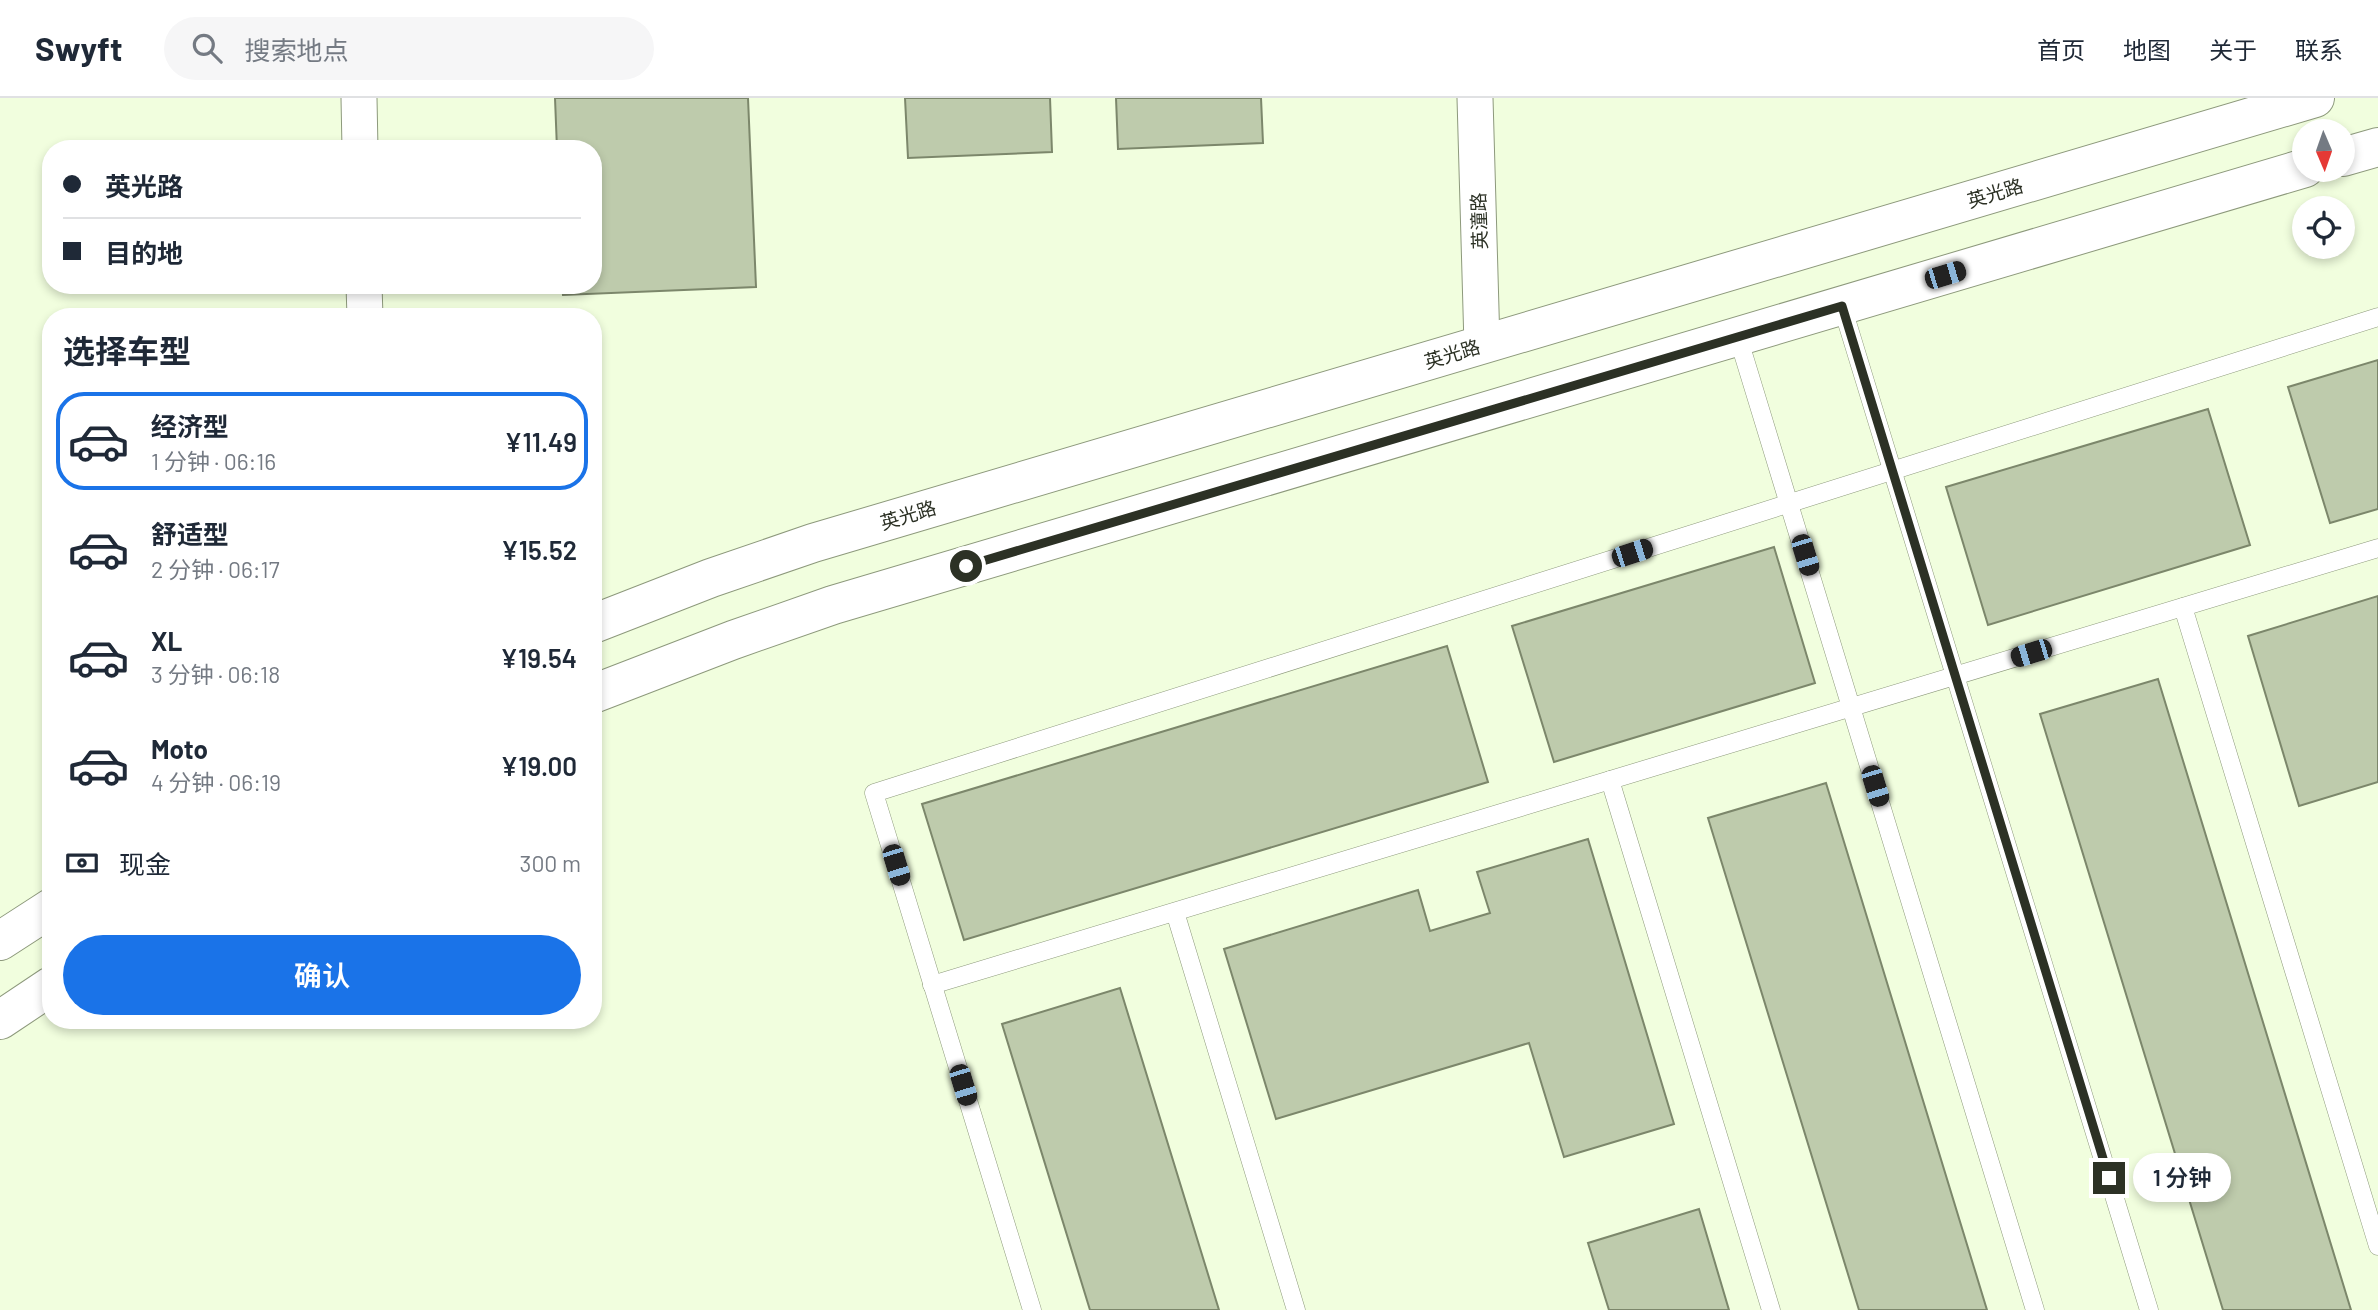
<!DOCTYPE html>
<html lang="zh">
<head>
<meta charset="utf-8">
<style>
	body { margin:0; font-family:Barlow,"Noto Sans SC",sans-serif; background:#f6f6f7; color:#1f2937; height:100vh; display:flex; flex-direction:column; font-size:26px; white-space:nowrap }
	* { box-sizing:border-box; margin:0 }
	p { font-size:23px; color:#747a83 }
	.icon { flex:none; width:38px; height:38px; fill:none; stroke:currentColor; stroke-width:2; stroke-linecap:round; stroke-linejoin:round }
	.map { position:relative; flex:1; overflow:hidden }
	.panel { position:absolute; left:42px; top:210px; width:560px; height:721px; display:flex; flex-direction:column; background:#fff; border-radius:28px; box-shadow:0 4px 10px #0003 }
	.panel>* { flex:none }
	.banner { position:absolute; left:42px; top:42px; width:560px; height:154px; border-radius:28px; box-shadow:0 4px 10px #0003; display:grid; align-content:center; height:154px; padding:0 21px; background:#fff }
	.needle { width:46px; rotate:178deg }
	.buttons { position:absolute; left:2292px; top:21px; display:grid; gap:14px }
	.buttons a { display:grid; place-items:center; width:63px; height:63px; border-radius:50%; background:#fff; box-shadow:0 4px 10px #0003; font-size:35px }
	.end { position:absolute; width:32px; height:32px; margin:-16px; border:9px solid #2c3125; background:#fff; box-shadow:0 0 0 4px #fff }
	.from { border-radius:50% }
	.bubble { position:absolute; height:49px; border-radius:24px; background:#fff; box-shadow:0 4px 10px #0003; font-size:23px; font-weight:600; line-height:49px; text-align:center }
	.car { position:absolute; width:21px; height:42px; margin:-21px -10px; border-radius:9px; box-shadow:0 0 5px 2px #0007; background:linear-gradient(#222 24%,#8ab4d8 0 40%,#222 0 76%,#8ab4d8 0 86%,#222 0) }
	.banner b { display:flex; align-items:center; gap:24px; height:66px; font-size:26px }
	.banner b+b { border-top:2px solid #e0e1e3 }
	.banner i { width:18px; height:18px; background:#1f2937 }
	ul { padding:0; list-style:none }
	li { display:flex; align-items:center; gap:21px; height:98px; margin:0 14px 10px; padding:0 7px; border:4px solid transparent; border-radius:28px }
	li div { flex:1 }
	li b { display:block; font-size:26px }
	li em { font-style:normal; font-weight:600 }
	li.current { border-color:#1a73e8 }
	li>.icon { width:63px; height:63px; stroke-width:1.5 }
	h2 { padding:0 21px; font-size:32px; line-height:84px }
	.pay { display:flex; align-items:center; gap:18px; height:77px; padding:0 21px; font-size:26px }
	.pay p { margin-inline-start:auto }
	.primary-button { display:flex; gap:14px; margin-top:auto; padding:14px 21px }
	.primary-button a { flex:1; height:80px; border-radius:42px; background:#1a73e8; color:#fff; font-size:28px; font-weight:600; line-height:80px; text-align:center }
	header { display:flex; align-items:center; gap:42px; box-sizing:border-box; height:98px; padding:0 35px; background:#fff; border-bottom:2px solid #e0e1e3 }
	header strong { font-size:33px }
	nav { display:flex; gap:38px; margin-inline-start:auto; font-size:24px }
	.search { width:490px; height:63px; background:#f6f6f7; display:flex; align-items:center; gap:18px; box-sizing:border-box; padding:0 24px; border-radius:38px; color:#747a83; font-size:26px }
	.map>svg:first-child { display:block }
	.building { fill:#becbac; stroke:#7c876b; stroke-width:2 }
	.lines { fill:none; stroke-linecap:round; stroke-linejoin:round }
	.lane-casing { stroke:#8d997c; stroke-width:19 }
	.street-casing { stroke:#8d997c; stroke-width:37 }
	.secondary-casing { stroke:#8d997c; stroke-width:40 }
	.lane { stroke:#fff; stroke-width:18 }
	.street { stroke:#fff; stroke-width:35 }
	.secondary { stroke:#fff; stroke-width:38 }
	.route { stroke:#2c3125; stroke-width:9 }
	.labels { text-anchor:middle; stroke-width:5; stroke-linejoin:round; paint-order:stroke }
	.street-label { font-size:19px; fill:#2c3125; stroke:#fff }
</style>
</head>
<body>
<header>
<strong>Swyft</strong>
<div class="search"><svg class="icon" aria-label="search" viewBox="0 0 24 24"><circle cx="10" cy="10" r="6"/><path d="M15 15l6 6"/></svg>搜索地点</div>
<nav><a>首页</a><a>地图</a><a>关于</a><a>联系</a></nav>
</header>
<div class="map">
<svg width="2378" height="1212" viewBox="0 0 2378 1212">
	<rect width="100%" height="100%" fill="#f1fede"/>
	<g class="building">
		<polygon points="555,0 748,0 756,189 563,197 562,187 593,187 593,51 557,51"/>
		<polygon points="905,0 1050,0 1052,54 908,60"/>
		<polygon points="1116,0 1261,0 1263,45 1118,51"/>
		<polygon points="2378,262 2378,411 2330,425 2288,289"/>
		<polygon points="2208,311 2250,447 1988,527 1946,389"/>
		<polygon points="1774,449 1815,585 1554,664 1512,528"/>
		<polygon points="2378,498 2378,684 2299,708 2248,538"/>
		<polygon points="1447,548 1488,684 964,842 922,706"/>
		<polygon points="2158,581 2351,1212 2223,1212 2040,616"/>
		<polygon points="1826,685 1987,1212 1859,1212 1708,720"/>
		<polygon points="1588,741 1674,1026 1564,1059 1529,945 1276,1021 1224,851 1418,792 1430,833 1490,815 1477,774"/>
		<polygon points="1120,890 1219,1212 1090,1212 1002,926"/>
		<polygon points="1699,1111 1729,1212 1609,1212 1588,1145"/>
	</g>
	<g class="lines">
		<defs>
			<g id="lane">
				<polyline points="1842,208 2149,1212"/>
				<polyline points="1738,239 2035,1212"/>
				<polyline points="2183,509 2378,1148"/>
				<polyline points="1610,682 1771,1212"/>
				<polyline points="1175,814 1296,1212"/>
				<polyline points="932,887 2378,450"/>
				<polyline points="1032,1212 874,695 2378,219"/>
			</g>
			<g id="street">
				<polyline points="359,0 360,51"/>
				<polyline points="1475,0 1482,247"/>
				<polyline points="364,187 365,219"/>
			</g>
			<g id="secondary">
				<polyline points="2343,59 2378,49"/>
				<polyline points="593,526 711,480 813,445 2315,0"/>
				<polyline points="593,596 733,542 833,507 2305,70"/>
				<polyline points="0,843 51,810"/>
				<polyline points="0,922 51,888"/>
			</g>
		</defs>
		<use href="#lane" class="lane-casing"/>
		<use href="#street" class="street-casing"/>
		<use href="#secondary" class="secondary-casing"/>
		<use href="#lane" class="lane"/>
		<use href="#street" class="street"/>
		<use href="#secondary" class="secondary"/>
	</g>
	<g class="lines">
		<polyline class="route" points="966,468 1842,208 2109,1080"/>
	</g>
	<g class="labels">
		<g class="street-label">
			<text transform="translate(1995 95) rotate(-17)" y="7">英光路</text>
			<text transform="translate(1479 123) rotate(-92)" y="7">英潼路</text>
			<text transform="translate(1452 256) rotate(-17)" y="7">英光路</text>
			<text transform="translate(908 417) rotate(-17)" y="7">英光路</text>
		</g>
	</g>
</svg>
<div class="buttons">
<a><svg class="needle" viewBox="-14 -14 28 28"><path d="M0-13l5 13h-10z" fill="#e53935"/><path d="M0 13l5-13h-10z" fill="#747a83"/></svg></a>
<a><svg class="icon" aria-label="locate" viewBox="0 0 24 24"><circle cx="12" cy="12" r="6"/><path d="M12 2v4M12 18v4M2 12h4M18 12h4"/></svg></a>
</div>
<i class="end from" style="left:966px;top:468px"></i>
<i class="end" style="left:2109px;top:1080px"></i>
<div class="bubble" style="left:2133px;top:1055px;width:98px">1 分钟</div>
<i class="car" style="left:1945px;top:177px;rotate:73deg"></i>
<i class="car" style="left:1632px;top:455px;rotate:72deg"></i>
<i class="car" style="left:1805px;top:457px;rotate:163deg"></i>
<i class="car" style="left:2031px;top:555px;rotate:253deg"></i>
<i class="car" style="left:1875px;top:688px;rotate:163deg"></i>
<i class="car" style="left:896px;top:767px;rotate:163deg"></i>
<i class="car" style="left:963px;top:987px;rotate:163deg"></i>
<div class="banner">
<b><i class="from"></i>英光路</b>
<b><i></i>目的地</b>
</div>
<section class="panel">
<h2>选择车型</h2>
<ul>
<li class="current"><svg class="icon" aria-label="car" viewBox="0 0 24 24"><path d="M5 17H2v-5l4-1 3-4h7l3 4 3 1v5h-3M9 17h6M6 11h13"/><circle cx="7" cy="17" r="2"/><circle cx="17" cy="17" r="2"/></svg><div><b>经济型</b><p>1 分钟 · 06:16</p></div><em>¥11.49</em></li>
<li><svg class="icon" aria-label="car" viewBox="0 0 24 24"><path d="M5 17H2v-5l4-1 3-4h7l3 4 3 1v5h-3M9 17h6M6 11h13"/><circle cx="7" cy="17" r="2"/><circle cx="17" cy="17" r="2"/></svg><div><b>舒适型</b><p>2 分钟 · 06:17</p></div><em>¥15.52</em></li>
<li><svg class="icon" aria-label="car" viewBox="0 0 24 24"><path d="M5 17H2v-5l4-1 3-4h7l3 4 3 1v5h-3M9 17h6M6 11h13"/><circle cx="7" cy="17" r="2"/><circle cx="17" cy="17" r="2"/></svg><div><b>XL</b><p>3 分钟 · 06:18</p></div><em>¥19.54</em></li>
<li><svg class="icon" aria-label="car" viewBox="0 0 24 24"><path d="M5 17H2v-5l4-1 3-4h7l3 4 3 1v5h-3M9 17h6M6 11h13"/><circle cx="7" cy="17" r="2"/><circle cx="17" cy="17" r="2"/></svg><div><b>Moto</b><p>4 分钟 · 06:19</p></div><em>¥19.00</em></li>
</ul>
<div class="pay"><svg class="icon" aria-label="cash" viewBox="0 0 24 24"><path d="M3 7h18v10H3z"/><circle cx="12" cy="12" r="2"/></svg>现金<p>300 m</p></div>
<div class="primary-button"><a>确认</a></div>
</section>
</div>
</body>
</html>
